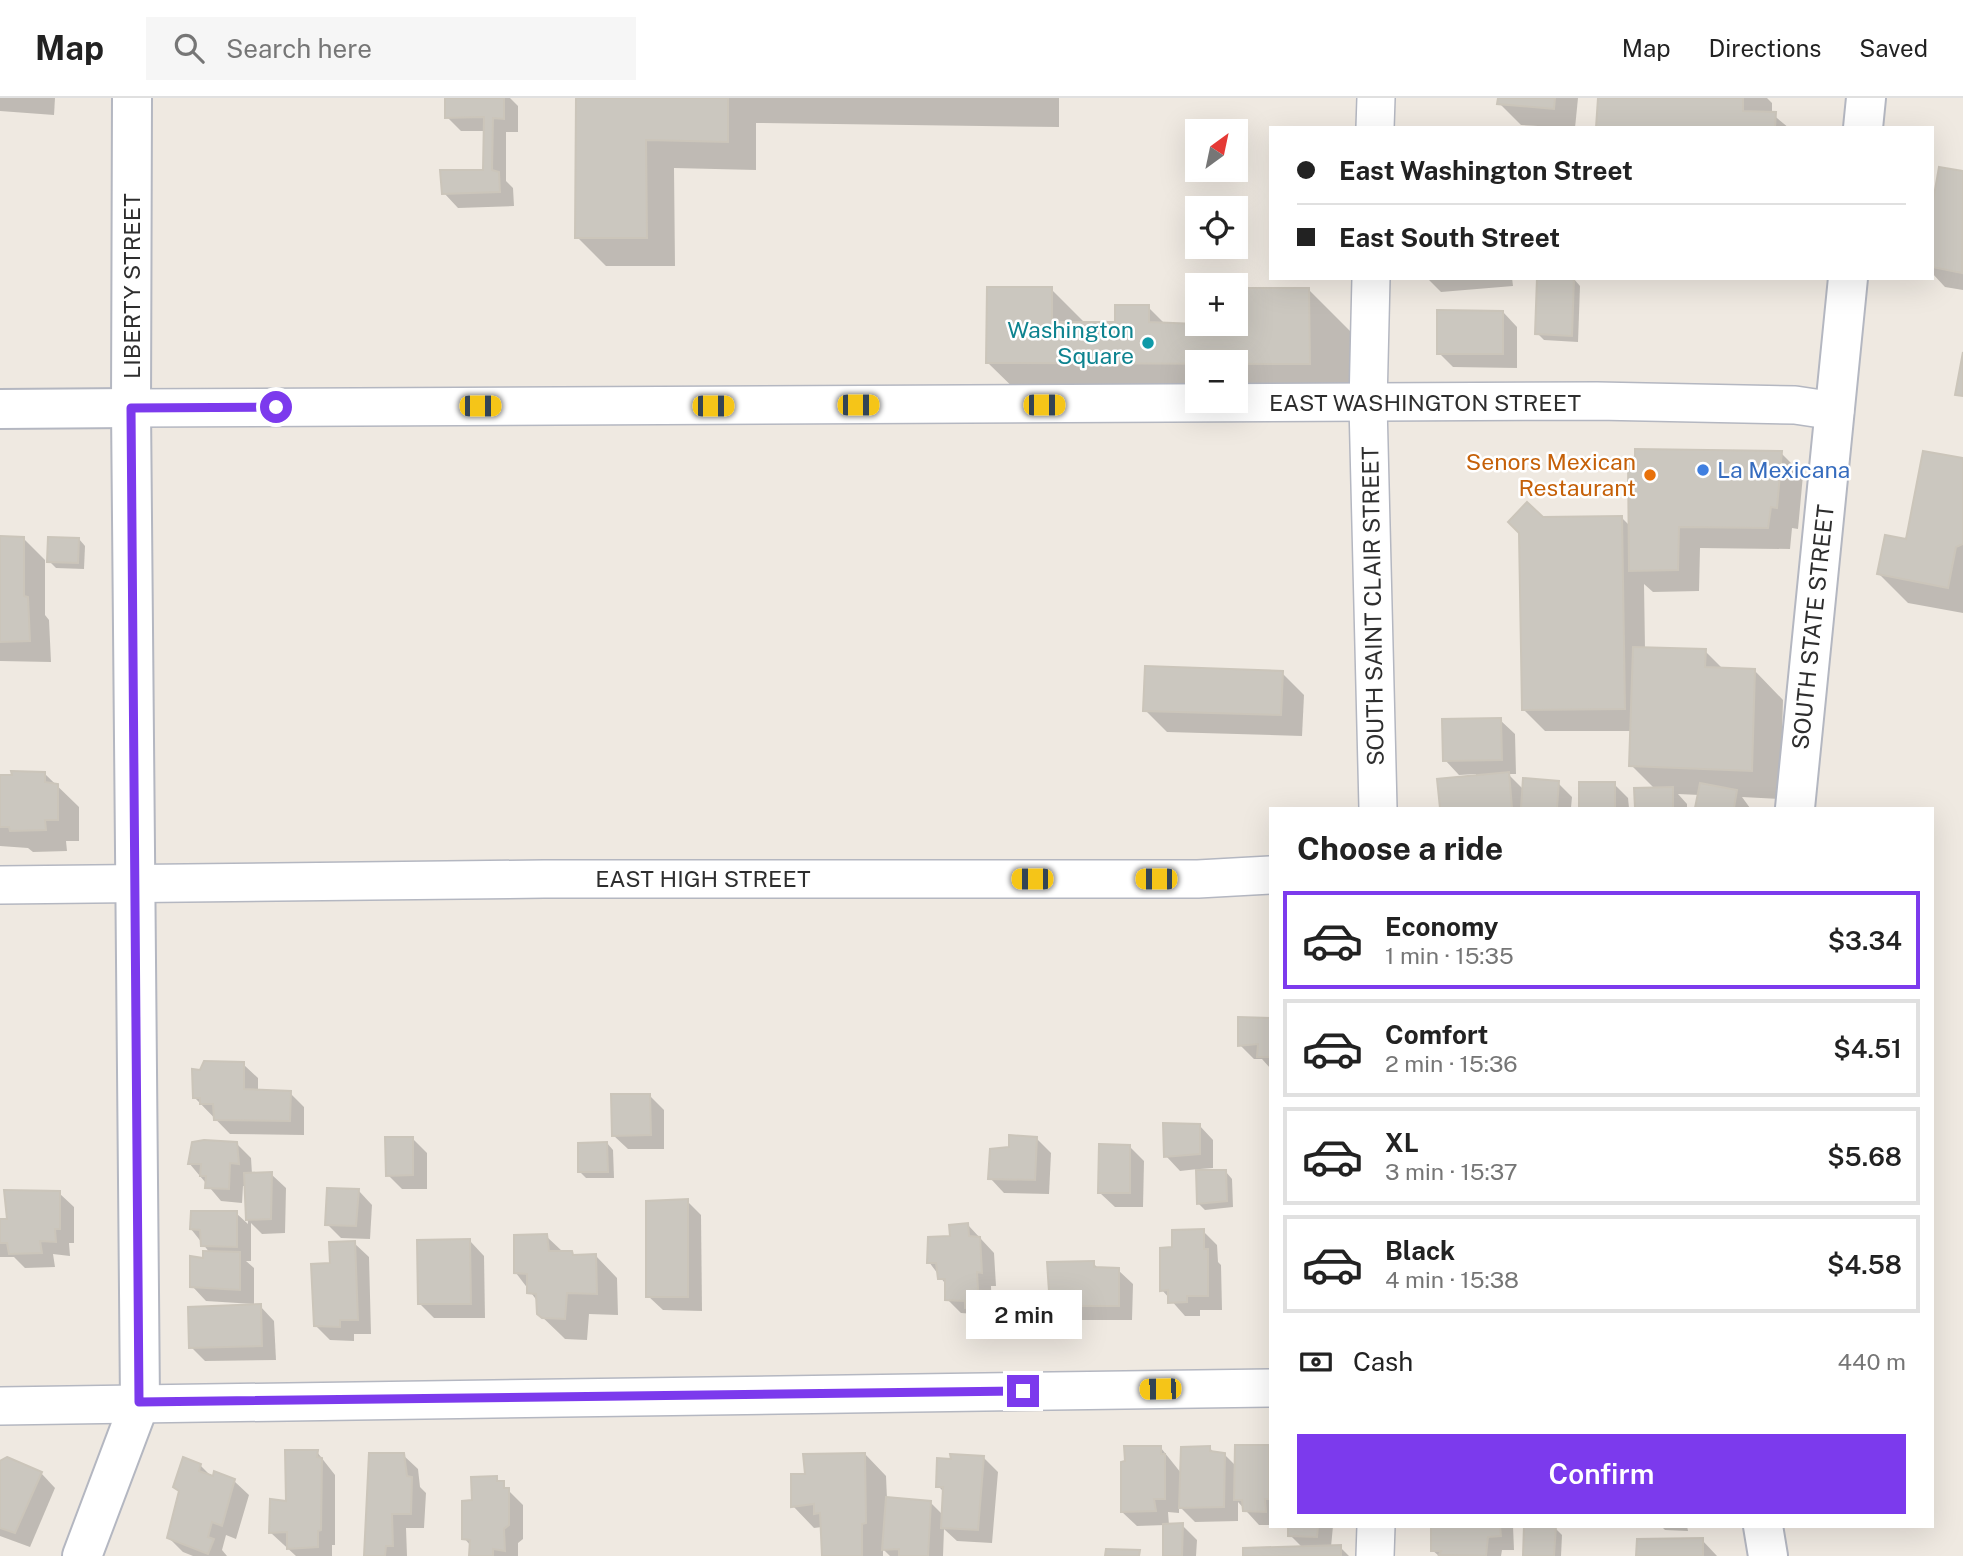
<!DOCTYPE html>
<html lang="en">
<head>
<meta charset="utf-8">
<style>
	body { margin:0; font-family:"Public Sans",sans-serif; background:#f6f6f6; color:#222; height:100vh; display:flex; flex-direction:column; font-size:26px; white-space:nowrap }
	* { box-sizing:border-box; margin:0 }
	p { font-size:23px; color:#767676 }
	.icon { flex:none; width:38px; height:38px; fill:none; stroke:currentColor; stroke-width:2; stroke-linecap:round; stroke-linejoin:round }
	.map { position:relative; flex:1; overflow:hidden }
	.drawer { position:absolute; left:1269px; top:709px; width:665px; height:721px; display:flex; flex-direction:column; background:#fff; border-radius:0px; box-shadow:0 7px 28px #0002 }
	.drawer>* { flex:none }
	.guide { position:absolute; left:1269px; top:28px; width:665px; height:154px; border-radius:0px; box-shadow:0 7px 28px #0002; display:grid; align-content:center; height:154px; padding:0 28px; background:#fff }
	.needle { width:46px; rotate:33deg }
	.tools { position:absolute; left:1185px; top:21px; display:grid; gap:14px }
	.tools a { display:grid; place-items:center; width:63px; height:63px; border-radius:0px; background:#fff; box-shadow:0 7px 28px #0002; font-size:35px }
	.end { position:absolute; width:32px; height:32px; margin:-16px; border:9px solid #7c3aed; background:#fff; box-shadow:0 0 0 4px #fff }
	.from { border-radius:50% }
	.bubble { position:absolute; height:49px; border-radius:0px; background:#fff; box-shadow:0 7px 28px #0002; font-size:23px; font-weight:600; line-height:49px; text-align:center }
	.car { position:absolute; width:21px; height:42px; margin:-21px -10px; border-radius:9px; box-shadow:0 0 5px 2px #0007; background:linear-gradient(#f5c518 24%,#345 0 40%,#f5c518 0 76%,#345 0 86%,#f5c518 0) }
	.guide b { display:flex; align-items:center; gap:24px; height:66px; font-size:26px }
	.guide b+b { border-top:2px solid #e0e0e0 }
	.guide i { width:18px; height:18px; background:#222 }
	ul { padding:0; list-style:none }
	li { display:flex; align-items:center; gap:21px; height:98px; margin:0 14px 10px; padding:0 14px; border:4px solid #e0e0e0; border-radius:0px }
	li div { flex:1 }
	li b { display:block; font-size:26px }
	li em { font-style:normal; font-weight:600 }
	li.current { border-color:#7c3aed }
	li>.icon { width:63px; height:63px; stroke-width:1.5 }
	h2 { padding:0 28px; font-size:32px; line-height:84px }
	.pay { display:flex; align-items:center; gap:18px; height:77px; padding:0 28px; font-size:26px }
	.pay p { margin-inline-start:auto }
	.cta { display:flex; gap:14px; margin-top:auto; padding:14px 28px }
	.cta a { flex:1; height:80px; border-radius:0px; background:#7c3aed; color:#fff; font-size:28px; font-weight:600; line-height:80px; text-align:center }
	header { display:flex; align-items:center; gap:42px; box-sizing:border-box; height:98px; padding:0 35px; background:#fff; border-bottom:2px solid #e0e0e0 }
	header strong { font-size:33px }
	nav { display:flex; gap:38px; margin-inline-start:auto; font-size:24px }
	.search { width:490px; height:63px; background:#f6f6f6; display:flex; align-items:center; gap:18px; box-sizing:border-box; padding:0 24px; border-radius:0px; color:#767676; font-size:26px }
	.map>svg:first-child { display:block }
	.shadow { fill:#0003; fill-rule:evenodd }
	.building { fill:#cbc7bf; stroke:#cbc5ba; stroke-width:2 }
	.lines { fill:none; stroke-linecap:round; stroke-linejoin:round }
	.street-casing { stroke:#b4b7c1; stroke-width:40 }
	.secondary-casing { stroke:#b4b7c1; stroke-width:42 }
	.street { stroke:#fff; stroke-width:37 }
	.secondary { stroke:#fff; stroke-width:38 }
	.route { stroke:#7c3aed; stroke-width:9 }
	.culture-dot { fill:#0f9aa8; stroke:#fff; stroke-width:2.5 }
	.shop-dot { fill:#3f7fe0; stroke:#fff; stroke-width:2.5 }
	.food-dot { fill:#e8710a; stroke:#fff; stroke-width:2.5 }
	.labels { text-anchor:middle; stroke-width:5; stroke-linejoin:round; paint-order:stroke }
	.street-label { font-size:23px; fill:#2e2e2e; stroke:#fff }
	.culture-label { font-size:23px; fill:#0d838f; stroke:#fff; text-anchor:end }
	.food-label { font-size:23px; fill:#c56008; stroke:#fff; text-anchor:end }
	.shop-label { font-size:23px; fill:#366cbe; stroke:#fff; text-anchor:start }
</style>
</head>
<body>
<header>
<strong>Map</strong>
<div class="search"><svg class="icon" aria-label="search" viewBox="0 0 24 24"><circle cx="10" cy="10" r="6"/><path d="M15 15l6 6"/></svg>Search here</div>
<nav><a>Map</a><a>Directions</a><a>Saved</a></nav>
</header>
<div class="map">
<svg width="1963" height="1458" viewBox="0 0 1963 1458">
	<rect width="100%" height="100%" fill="#efe9e1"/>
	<g class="shadow">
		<polygon points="0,0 55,0 54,17 0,13"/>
		<polygon points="447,0 510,0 518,8 518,34 506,34 506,83 513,90 514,108 458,110 444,95 485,74 485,33 461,33 447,19"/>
		<polygon points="578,0 1059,0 1059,29 756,25 756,72 674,70 675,168 606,168 577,139"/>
		<polygon points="1499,0 1578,0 1575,30 1521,27 1499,5"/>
		<polygon points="1599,0 1767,0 1772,5 1772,16 1789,30 1598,30"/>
		<polygon points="1941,71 1963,75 1963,192 1945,189 1932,175 1932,120"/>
		<polygon points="1427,180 1512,180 1513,188 1441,194"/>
		<polygon points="1574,181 1580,188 1578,244 1544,242 1537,235"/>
		<path d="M1051 191 1086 226H1117L1148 209 1165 226H1246L1309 192 1350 233V306L1029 305 988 265ZM1197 264H1236V303H1197Z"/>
		<polygon points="1503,214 1517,229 1517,270 1453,269 1439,255"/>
		<polygon points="1781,355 1803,377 1798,431 1792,430 1790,451 1700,450 1699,493 1653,494 1644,486 1645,551 1705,553 1724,572 1755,573 1783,602 1780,701 1742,699 1750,710 1697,710 1700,697 1678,696 1687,706 1687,710 1637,710 1636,692 1656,692 1631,667 1632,633 1545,633 1524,612 1542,421 1622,420 1630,428"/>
		<polygon points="1963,362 1963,515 1908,505 1879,476 1907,443"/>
		<polygon points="0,440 23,440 45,462 45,517 49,522 51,564 0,563"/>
		<polygon points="79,441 85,448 84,471 56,470 49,463"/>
		<polygon points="1282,575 1304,597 1302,638 1167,634 1145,612"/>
		<polygon points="1500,622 1515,636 1516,676 1508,676 1524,692 1558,685 1572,699 1571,710 1441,710 1439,683 1476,679 1476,676 1459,677 1445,662"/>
		<polygon points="45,676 79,709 79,743 66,743 67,753 33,754 28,750 0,748 0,677"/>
		<polygon points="1580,686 1614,686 1628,700 1629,710 1580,710"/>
		<polygon points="1240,921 1270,922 1270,970 1262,961 1254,961 1240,947"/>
		<polygon points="243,966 258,980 258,994 290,995 304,1009 304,1037 230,1036 194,999"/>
		<polygon points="649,997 664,1012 664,1051 628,1051 613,1037"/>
		<polygon points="1199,1027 1213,1042 1213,1070 1200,1071 1200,1074 1226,1074 1232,1081 1233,1109 1205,1112 1198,1105 1198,1071 1180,1073 1166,1058"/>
		<polygon points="412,1040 427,1055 427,1091 402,1091 388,1077"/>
		<polygon points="1036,1040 1051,1055 1049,1096 1004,1095 990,1080"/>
		<polygon points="236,1045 251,1060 252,1076 271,1076 286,1090 285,1135 262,1136 251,1125 251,1163 246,1163 254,1170 254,1206 206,1203 192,1188 210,1155 191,1131 236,1115 248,1126 246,1088 243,1088 242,1105 221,1103 189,1065"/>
		<polygon points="607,1045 613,1052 614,1080 586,1080 579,1073"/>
		<polygon points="1130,1049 1144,1063 1143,1109 1115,1109 1100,1095"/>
		<polygon points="358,1092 372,1107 370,1141 341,1140 327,1126"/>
		<polygon points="59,1095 74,1109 74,1145 69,1145 70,1158 53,1156 55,1169 25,1170 14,1159 0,1159 0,1123 9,1122"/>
		<polygon points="687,1103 701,1117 702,1213 663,1212 648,1198"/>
		<polygon points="968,1127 994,1155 996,1188 991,1188 992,1223 981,1223 974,1216 961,1215 947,1201 947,1188 929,1164"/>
		<polygon points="1203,1133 1217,1147 1218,1164 1221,1167 1222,1212 1200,1212 1200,1218 1185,1218 1162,1192"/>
		<polygon points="546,1138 563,1154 571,1154 576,1159 596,1158 617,1180 618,1217 589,1216 587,1242 565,1241 561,1237 538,1215 538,1204 516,1175"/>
		<polygon points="470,1143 484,1158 485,1220 434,1220 419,1205"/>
		<polygon points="354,1145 369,1159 371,1236 354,1236 354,1243 330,1242 316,1228 332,1167"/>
		<polygon points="1093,1165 1099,1171 1118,1172 1133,1186 1132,1222 1066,1222 1052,1207"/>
		<polygon points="260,1208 274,1223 276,1262 205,1263 191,1249"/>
		<polygon points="1269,1348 1270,1427 1259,1427 1238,1404 1238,1423 1195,1424 1179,1408 1179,1415 1168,1414 1169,1427 1182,1427 1197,1442 1196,1458 1164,1458 1165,1427 1137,1428 1122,1414 1161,1350 1181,1375 1209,1349 1215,1356 1225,1357 1237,1369"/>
		<polygon points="317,1354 335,1377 335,1447 332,1447 332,1458 296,1458 271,1435"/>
		<polygon points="865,1356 886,1378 887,1401 931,1405 943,1417 944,1394 938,1388 984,1360 998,1374 992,1445 957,1443 944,1431 943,1458 890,1458 883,1451 883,1458 823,1458 822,1429 814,1430 793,1408 807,1378"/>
		<polygon points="403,1357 418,1371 420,1389 426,1395 424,1430 406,1430 407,1458 366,1458"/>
		<polygon points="0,1365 41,1375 55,1390 30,1449 0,1438"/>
		<polygon points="200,1367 214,1381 234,1383 249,1397 236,1441 226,1437 222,1452 227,1458 193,1458 183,1454 169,1440 181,1395 175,1389"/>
		<polygon points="496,1380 523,1407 523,1441 518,1445 518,1458 471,1458 471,1448 464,1440 474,1404"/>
		<polygon points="1289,1428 1333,1428 1331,1449 1340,1449 1349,1458 1245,1458 1303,1450 1290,1437"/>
		<polygon points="1432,1428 1513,1428 1514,1452 1502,1452 1501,1458 1439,1458 1432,1452"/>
		<polygon points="1661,1428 1687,1428 1688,1433 1665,1432"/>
		<polygon points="1555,1430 1562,1437 1561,1458 1525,1458"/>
		<polygon points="1702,1442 1717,1458 1638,1458"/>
	</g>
	<g class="building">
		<polygon points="445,0 504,0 504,21 493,20 492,72 499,74 500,94 442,96 440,72 483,72 484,19 445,20"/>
		<polygon points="576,0 728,0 728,44 646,42 647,140 575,140"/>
		<polygon points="1498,0 1555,0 1554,11 1497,6"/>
		<polygon points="1598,0 1743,0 1743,13 1776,14 1775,30 1596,30"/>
		<polygon points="1939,69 1963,73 1962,175 1932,169 1932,109"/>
		<polygon points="1537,180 1574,180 1572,238 1535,236"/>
		<polygon points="987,189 1052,189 1052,224 1115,224 1115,207 1149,207 1149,224 1197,226 1244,224 1244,190 1309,190 1310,266 986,265"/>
		<polygon points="1437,212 1503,213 1503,256 1437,256"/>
		<polygon points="1963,254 1963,298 1955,297"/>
		<polygon points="1635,351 1782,353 1777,410 1771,409 1768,430 1679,429 1678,472 1629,473 1628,359 1635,359"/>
		<polygon points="1923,353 1963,360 1963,446 1956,449 1948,490 1877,476 1885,437 1906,441"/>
		<polygon points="1527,404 1543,419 1622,418 1625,611 1522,612 1519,435 1508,424"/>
		<polygon points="0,438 24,439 24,498 28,499 30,543 0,544"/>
		<polygon points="48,439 79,440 78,465 47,464"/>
		<polygon points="1633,549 1706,551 1705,569 1755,571 1752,673 1629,668"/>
		<polygon points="1145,568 1283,573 1281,617 1143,613"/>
		<polygon points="1501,620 1502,662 1443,663 1442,621"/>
		<polygon points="11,673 45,674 45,684 58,686 58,722 45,722 46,732 10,733 9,729 0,729 0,677 12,677"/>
		<polygon points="1509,674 1512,710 1440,710 1437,681"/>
		<polygon points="1523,680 1559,683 1557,710 1521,710"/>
		<rect x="1579" y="684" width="36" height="26"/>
		<polygon points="1700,685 1737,692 1734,710 1695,710"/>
		<polygon points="1673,689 1673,710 1635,710 1634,690"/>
		<polygon points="1238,919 1270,920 1270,959 1257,959 1258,946 1238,948"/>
		<polygon points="204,963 244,964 244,991 291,993 290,1023 214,1022 213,1006 200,1006 200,1000 193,1000 192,971 200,972"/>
		<polygon points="611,996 650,996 651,1037 612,1038"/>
		<polygon points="1163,1025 1200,1026 1200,1056 1164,1059"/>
		<polygon points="1009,1037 1037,1039 1035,1082 988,1081 990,1051 1009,1049"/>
		<polygon points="385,1039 413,1039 413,1077 386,1078"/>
		<polygon points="204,1042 237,1044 239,1066 230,1065 229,1091 205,1090 206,1078 200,1078 201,1066 188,1066 192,1044"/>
		<polygon points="607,1044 608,1074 578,1074 578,1045"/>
		<polygon points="1099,1046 1130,1047 1130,1095 1098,1095"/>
		<polygon points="1196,1072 1226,1072 1227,1103 1197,1106"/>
		<polygon points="272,1074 271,1121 246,1122 244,1075"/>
		<polygon points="327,1090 359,1091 356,1128 325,1127"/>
		<polygon points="4,1092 60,1093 60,1131 55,1131 56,1144 40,1143 42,1155 9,1156 7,1145 0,1145 0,1121 7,1121"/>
		<polygon points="688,1101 688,1199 646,1199 646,1103"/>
		<polygon points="191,1113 237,1113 237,1149 201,1148 200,1132 190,1131"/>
		<polygon points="968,1125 969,1138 980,1139 982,1175 977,1174 979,1209 965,1210 965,1203 945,1202 945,1181 938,1181 936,1165 927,1165 928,1139 950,1138 949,1127"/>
		<polygon points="1204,1131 1204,1151 1208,1151 1208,1198 1187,1198 1187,1204 1168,1205 1168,1192 1160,1193 1160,1150 1172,1149 1172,1132"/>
		<polygon points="547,1136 549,1153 572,1153 573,1157 596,1156 597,1196 567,1195 565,1221 542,1220 537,1216 536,1196 527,1195 527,1176 514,1175 514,1137"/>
		<polygon points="470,1141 471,1206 418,1206 417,1142"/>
		<polygon points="355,1143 358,1222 340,1222 340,1229 314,1228 311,1166 330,1165 329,1144"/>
		<polygon points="203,1153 240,1154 240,1192 190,1189 190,1158 203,1160"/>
		<polygon points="1094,1163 1094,1169 1119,1170 1119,1208 1050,1208 1047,1164"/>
		<polygon points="261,1206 262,1248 189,1250 188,1209"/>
		<polygon points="1235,1347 1269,1347 1269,1401 1265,1401 1266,1414 1243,1413 1242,1402 1234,1402"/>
		<polygon points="1124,1348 1161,1348 1161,1356 1165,1356 1165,1401 1154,1401 1156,1413 1121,1414 1121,1364 1125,1363"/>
		<polygon points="1210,1348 1210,1353 1225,1355 1224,1409 1179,1410 1181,1349"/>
		<polygon points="285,1352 318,1352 317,1359 322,1360 321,1432 318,1433 318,1449 287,1451 287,1434 269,1435 270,1401 286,1403"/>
		<polygon points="369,1355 404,1355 407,1378 412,1379 411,1416 392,1416 393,1448 386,1448 385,1458 364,1458"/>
		<polygon points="865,1355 866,1425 862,1426 862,1458 822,1458 820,1415 814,1416 814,1406 791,1409 791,1376 805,1376 803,1356"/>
		<polygon points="950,1356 984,1358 978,1432 941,1430 943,1389 936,1389 937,1360 951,1361"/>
		<polygon points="7,1359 42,1374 15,1435 0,1430 0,1363"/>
		<polygon points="183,1359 201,1366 199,1373 213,1378 214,1373 235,1381 222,1428 212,1424 208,1439 214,1441 208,1456 167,1440 179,1393 173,1389"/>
		<polygon points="497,1378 497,1383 504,1383 504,1390 509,1390 509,1427 504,1431 505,1453 493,1451 493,1458 469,1458 470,1442 462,1441 462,1403 472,1402 471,1379"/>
		<polygon points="886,1399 931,1403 928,1458 899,1458 899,1451 882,1452"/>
		<polygon points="1183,1425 1182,1458 1163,1458 1163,1426"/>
		<polygon points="1288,1428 1318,1428 1317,1439 1288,1438"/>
		<polygon points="1431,1428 1500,1428 1501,1438 1488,1439 1486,1458 1439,1457 1441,1453 1431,1453"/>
		<polygon points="1524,1428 1556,1428 1554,1458 1523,1458"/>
		<polygon points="1703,1440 1703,1458 1636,1458 1637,1441"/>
		<polygon points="1341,1447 1341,1458 1243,1458 1243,1450"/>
		<polygon points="1106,1451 1140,1452 1139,1458 1105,1458"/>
	</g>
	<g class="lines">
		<defs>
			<g id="street">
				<polyline points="1375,30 1376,0"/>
				<polyline points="1371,180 1368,306 1378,710"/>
				<polyline points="131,310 1597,303 1795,307 1835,313"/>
				<polyline points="0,787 544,781 1198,781 1270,777"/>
				<polyline points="0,1308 1270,1290"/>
				<polyline points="1375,1458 1376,1428"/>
			</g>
			<g id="secondary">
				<polyline points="1863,30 1866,0"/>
				<polyline points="0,311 131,310"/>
				<polyline points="1795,710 1848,180"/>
				<polyline points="1763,1428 1768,1458"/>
				<polyline points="82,1458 140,1304 131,310 132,0"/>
			</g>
		</defs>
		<use href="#street" class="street-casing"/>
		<use href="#secondary" class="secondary-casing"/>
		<use href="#street" class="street"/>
		<use href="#secondary" class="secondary"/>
	</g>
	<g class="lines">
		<polyline class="route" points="276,309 131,310 139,1304 1023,1293"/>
	</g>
	<circle class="culture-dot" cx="1148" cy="245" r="7"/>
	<circle class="shop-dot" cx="1703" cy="372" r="7"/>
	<circle class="food-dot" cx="1650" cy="377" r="7"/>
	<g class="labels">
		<g class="street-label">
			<text transform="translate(132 188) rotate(-90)" y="8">LIBERTY STREET</text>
			<text x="1425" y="313">EAST WASHINGTON STREET</text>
			<text transform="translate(1373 508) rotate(-91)" y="8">SOUTH SAINT CLAIR STREET</text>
			<text transform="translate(1813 529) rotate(-84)" y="8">SOUTH STATE STREET</text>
			<text x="703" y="789">EAST HIGH STREET</text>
		</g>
		<g class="culture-label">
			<text x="1134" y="240">Washington<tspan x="1134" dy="26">Square</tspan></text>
		</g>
		<g class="food-label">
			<text x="1636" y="372">Senors Mexican<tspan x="1636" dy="26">Restaurant</tspan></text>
		</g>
		<g class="shop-label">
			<text x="1717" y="380">La Mexicana</text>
		</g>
	</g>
</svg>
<div class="tools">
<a><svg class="needle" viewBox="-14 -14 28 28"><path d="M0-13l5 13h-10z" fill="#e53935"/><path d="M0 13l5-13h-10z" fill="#767676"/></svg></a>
<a><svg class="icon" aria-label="locate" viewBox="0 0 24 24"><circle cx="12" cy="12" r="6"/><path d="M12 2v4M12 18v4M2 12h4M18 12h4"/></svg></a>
<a>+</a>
<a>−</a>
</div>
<i class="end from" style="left:276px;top:309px"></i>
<i class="end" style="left:1023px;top:1293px"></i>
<div class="bubble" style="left:966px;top:1192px;width:116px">2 min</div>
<i class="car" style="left:858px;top:307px;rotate:90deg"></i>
<i class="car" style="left:1044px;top:307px;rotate:90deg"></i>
<i class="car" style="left:480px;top:308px;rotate:90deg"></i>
<i class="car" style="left:713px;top:308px;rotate:90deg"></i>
<i class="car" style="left:1032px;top:781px;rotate:270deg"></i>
<i class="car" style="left:1156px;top:781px;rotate:270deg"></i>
<i class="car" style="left:1160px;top:1291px;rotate:269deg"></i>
<div class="guide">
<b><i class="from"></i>East Washington Street</b>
<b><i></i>East South Street</b>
</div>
<section class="drawer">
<h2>Choose a ride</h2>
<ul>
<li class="current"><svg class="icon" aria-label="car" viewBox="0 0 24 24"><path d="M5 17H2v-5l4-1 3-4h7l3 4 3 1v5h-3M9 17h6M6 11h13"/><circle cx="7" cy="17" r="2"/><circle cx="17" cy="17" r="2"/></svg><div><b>Economy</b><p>1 min · 15:35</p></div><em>$3.34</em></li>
<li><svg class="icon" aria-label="car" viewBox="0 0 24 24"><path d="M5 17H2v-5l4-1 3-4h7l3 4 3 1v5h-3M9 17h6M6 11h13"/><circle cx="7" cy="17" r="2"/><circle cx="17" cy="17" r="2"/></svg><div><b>Comfort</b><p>2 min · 15:36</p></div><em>$4.51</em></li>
<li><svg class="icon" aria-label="car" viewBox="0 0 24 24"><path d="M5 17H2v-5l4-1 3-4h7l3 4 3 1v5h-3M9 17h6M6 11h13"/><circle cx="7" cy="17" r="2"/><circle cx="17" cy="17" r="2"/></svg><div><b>XL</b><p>3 min · 15:37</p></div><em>$5.68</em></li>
<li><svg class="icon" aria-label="car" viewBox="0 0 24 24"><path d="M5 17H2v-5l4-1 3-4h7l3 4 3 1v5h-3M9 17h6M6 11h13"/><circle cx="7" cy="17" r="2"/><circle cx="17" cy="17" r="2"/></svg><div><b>Black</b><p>4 min · 15:38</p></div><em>$4.58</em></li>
</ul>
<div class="pay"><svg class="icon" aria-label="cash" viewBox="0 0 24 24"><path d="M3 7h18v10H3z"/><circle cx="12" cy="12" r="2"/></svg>Cash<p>440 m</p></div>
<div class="cta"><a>Confirm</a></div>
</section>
</div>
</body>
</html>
